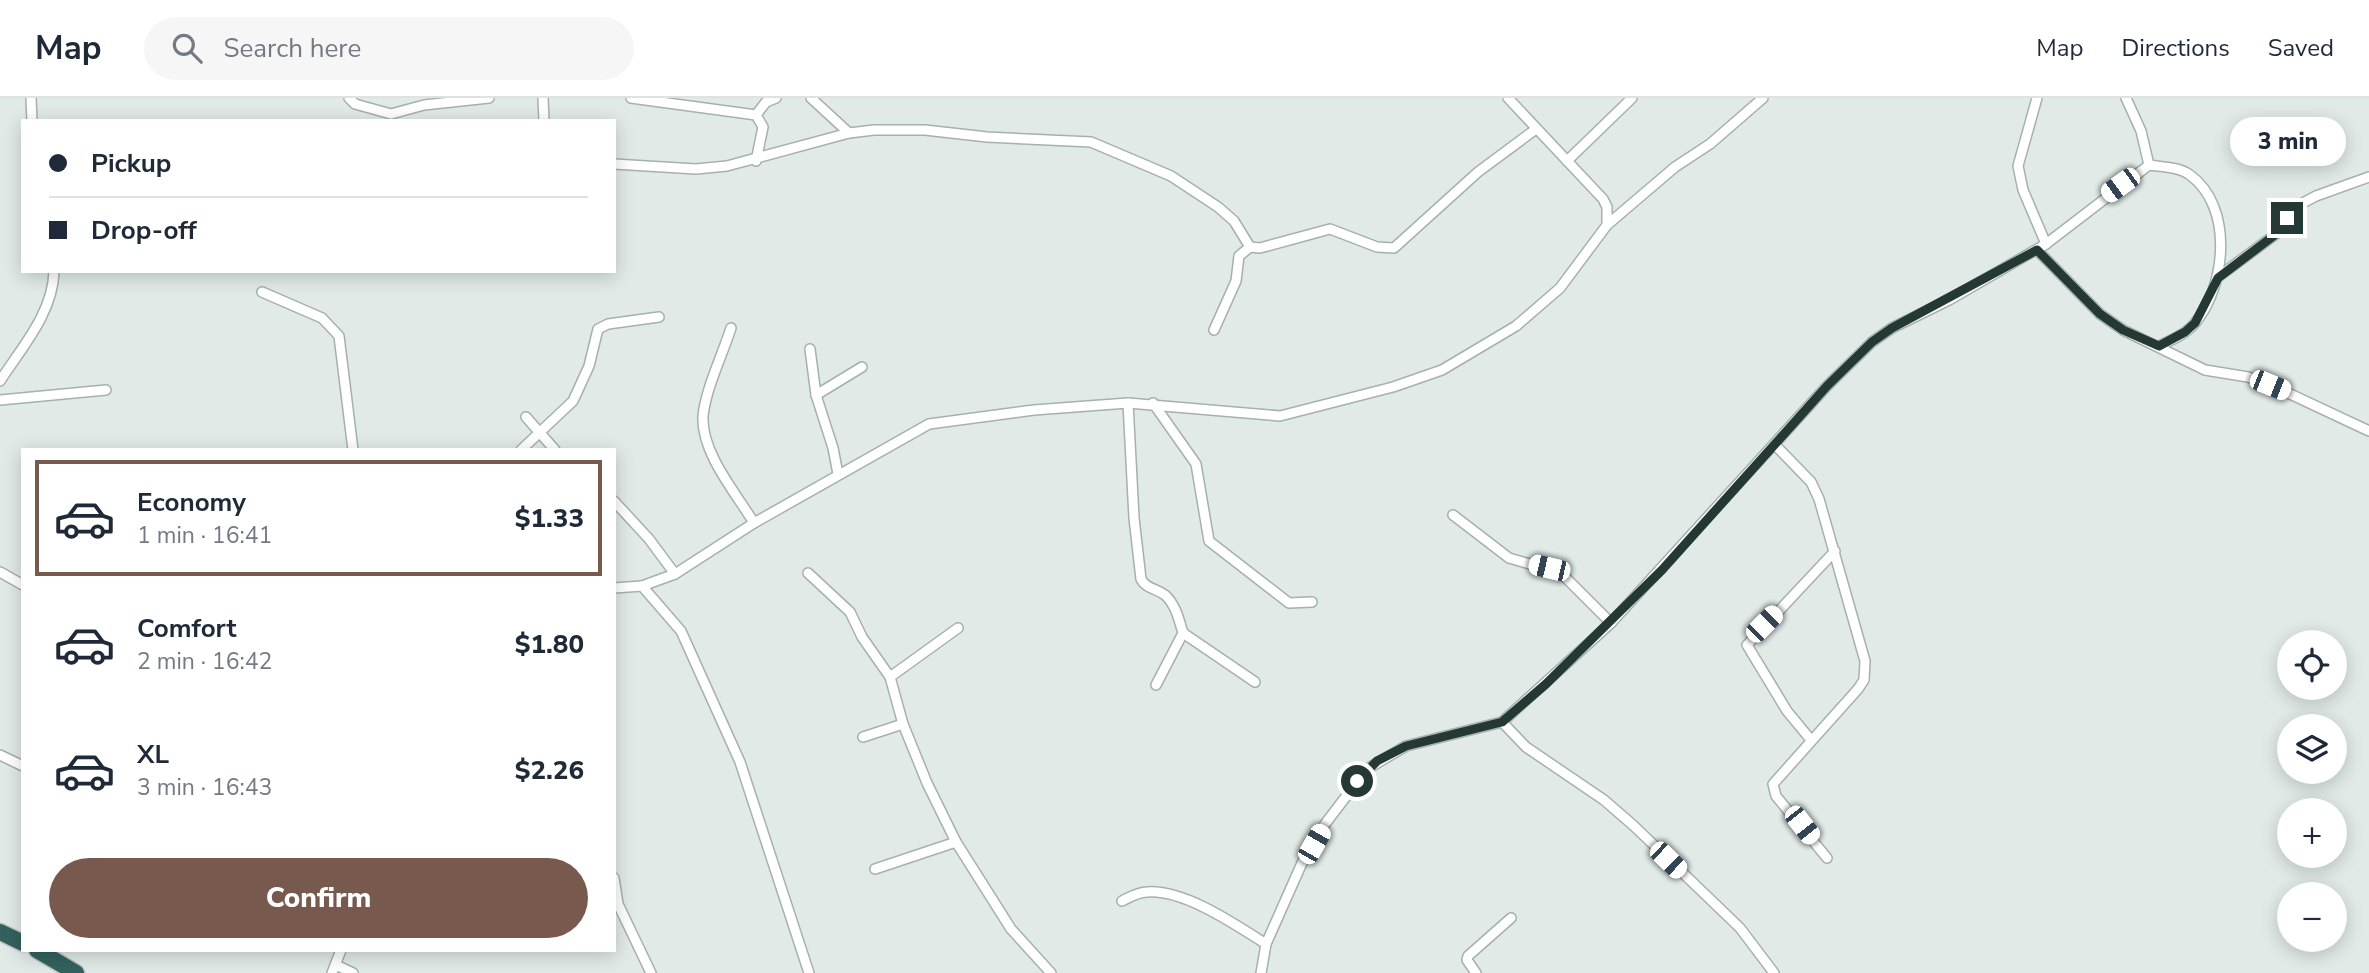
<!DOCTYPE html>
<html lang="en">
<head>
<meta charset="utf-8">
<style>
	body { margin:0; font-family:"Nunito Sans",sans-serif; background:#f6f6f7; color:#1f2937; height:100vh; display:flex; flex-direction:column; font-size:26px; white-space:nowrap }
	* { box-sizing:border-box; margin:0 }
	p { font-size:23px; color:#747a83 }
	.icon { flex:none; width:38px; height:38px; fill:none; stroke:currentColor; stroke-width:2; stroke-linecap:round; stroke-linejoin:round }
	.map { position:relative; flex:1; overflow:hidden }
	.details { position:absolute; left:21px; top:350px; width:595px; height:504px; display:flex; flex-direction:column; background:#fff; border-radius:0px; box-shadow:0 4px 18px #0003 }
	.details>* { flex:none }
	.guide { position:absolute; left:21px; top:21px; width:595px; height:154px; border-radius:0px; box-shadow:0 4px 18px #0003; display:grid; align-content:center; height:154px; padding:0 28px; background:#fff }
	.fabs { position:absolute; left:2277px; top:532px; display:grid; gap:14px }
	.fabs a { display:grid; place-items:center; width:70px; height:70px; border-radius:50%; background:#fff; box-shadow:0 4px 18px #0003; font-size:35px }
	.end { position:absolute; width:32px; height:32px; margin:-16px; border:9px solid #243936; background:#fff; box-shadow:0 0 0 4px #fff }
	.from { border-radius:50% }
	.bubble { position:absolute; height:49px; border-radius:24px; background:#fff; box-shadow:0 4px 18px #0003; font-size:23px; font-weight:800; line-height:49px; text-align:center }
	.car { position:absolute; width:21px; height:42px; margin:-21px -10px; border-radius:9px; box-shadow:0 0 5px 2px #0007; background:linear-gradient(#fff 24%,#345 0 40%,#fff 0 76%,#345 0 86%,#fff 0) }
	.guide b { display:flex; align-items:center; gap:24px; height:66px; font-size:26px }
	.guide b+b { border-top:2px solid #e0e1e3 }
	.guide i { width:18px; height:18px; background:#1f2937 }
	ul { padding:12px 0 0; list-style:none }
	li { display:flex; align-items:center; gap:21px; height:116px; margin:0 14px 10px; padding:0 14px; border:4px solid transparent; border-radius:0px }
	li div { flex:1 }
	li b { display:block; font-size:26px }
	li em { font-style:normal; font-weight:800 }
	li.selected { border-color:#775a4d }
	li>.icon { width:63px; height:63px; stroke-width:1.5 }
	.cta { display:flex; gap:14px; margin-top:auto; padding:14px 28px }
	.cta a { flex:1; height:80px; border-radius:42px; background:#775a4d; color:#fff; font-size:28px; font-weight:800; line-height:80px; text-align:center }
	header { display:flex; align-items:center; gap:42px; box-sizing:border-box; height:98px; padding:0 35px; background:#fff; border-bottom:2px solid #e0e1e3 }
	header strong { font-size:33px }
	nav { display:flex; gap:38px; margin-inline-start:auto; font-size:24px }
	.search { width:490px; height:63px; background:#f6f6f7; display:flex; align-items:center; gap:18px; box-sizing:border-box; padding:0 24px; border-radius:38px; color:#747a83; font-size:26px }
	.map>svg:first-child { display:block }
	.lines { fill:none; stroke-linecap:round; stroke-linejoin:round }
	.street-casing { stroke:#a5b1ae; stroke-width:12 }
	.highway-casing { stroke:#bdc4c3; stroke-width:19 }
	.street { stroke:#fff; stroke-width:9 }
	.highway { stroke:#33625e; stroke-width:16 }
	.route { stroke:#243936; stroke-width:9 }
</style>
</head>
<body>
<header>
<strong>Map</strong>
<div class="search"><svg class="icon" aria-label="search" viewBox="0 0 24 24"><circle cx="10" cy="10" r="6"/><path d="M15 15l6 6"/></svg>Search here</div>
<nav><a>Map</a><a>Directions</a><a>Saved</a></nav>
</header>
<div class="map">
<svg width="2369" height="875" viewBox="0 0 2369 875">
	<rect width="100%" height="100%" fill="#e1eae7"/>
	<g class="lines">
		<defs>
			<g id="street">
				<polyline points="31,0 32,23"/>
				<polyline points="349,0 355,6 391,16 424,7 489,0"/>
				<polyline points="543,0 544,23"/>
				<polyline points="631,0 756,17 763,29 756,63"/>
				<polyline points="811,0 849,35"/>
				<polyline points="2037,0 2018,68 2023,92 2046,146"/>
				<polyline points="2126,0 2141,33 2149,67"/>
				<polyline points="756,17 766,4 776,0"/>
				<polyline points="1567,63 1632,0"/>
				<polyline points="614,66 696,71 727,68 849,35 874,32 925,32 987,39 1091,44 1171,78 1218,109 1234,123 1250,149"/>
				<polyline points="1607,127 1675,69 1710,46 1763,0"/>
				<polyline points="2037,152 2100,216 2123,232 2205,272 2248,279 2271,287 2369,333"/>
				<polyline points="2218,179 2280,133 2292,112 2299,107 2316,98 2369,79"/>
				<polyline points="262,194 322,220 339,238 353,352"/>
				<path d="M731 230C722 258 706 290 703 318 701 355 736 395 754 425"/>
				<polyline points="1214,232 1236,183 1239,158 1250,149 1260,150 1330,131 1377,149 1394,150 1478,74 1536,31"/>
				<polyline points="810,251 816,297 833,350 838,376"/>
				<path d="M0 283C22 249 53 215 54 173"/>
				<polyline points="816,297 862,269"/>
				<polyline points="0,302 106,292"/>
				<path d="M1128 305 1134 420 1141 481C1146 491 1156 490 1165 497 1176 507 1179 522 1183 535L1156 587"/>
				<polyline points="1153,305 1196,366 1209,443 1289,505 1312,504"/>
				<polyline points="526,319 555,352"/>
				<polyline points="1776,348 1811,384 1819,401 1865,563 1864,582 1858,591 1773,686 1776,698 1827,760"/>
				<polyline points="521,352 573,303 589,268 598,231 608,226 659,219"/>
				<polyline points="614,403 649,441 675,476"/>
				<polyline points="1453,417 1509,460 1561,475 1611,525"/>
				<polyline points="0,474 23,487"/>
				<polyline points="808,475 850,514 862,539 890,579 903,626 927,685 956,744 1011,831 1051,875"/>
				<polyline points="642,488 675,476 754,425 929,326 1034,312 1128,305 1280,318 1393,289 1442,272 1516,228 1560,190 1607,127 1607,109 1603,101 1508,0"/>
				<polyline points="614,490 642,488 681,533 740,664 809,875"/>
				<polyline points="1183,535 1255,584"/>
				<polyline points="890,579 958,530"/>
				<polyline points="1502,624 1526,649 1604,702 1634,728 1740,830 1774,875"/>
				<polyline points="863,639 903,626"/>
				<polyline points="1811,642 1787,613 1747,547 1835,453"/>
				<polyline points="0,657 23,668"/>
				<polyline points="875,771 956,744"/>
				<polyline points="614,780 618,806 651,875"/>
				<path d="M1122 803C1130 799 1138 794 1147 794 1184 791 1236 827 1266 846"/>
				<polyline points="336,867 353,875"/>
				<polyline points="332,875 341,852"/>
				<path d="M1261 875 1266 846 1302 765 1325 726 1367 671 1406 648 1502 624 1611 525 1827 288 1872 244 1892 230 1949 202 2046 146 2149 67C2162 69 2179 69 2190 77 2234 109 2226 188 2195 225 2186 236 2172 242 2159 248"/>
				<polyline points="1476,875 1467,862 1468,858 1511,820"/>
			</g>
			<g id="highway">
				<polyline points="0,834 23,845"/>
				<polyline points="37,852 76,875"/>
			</g>
		</defs>
		<use href="#street" class="street-casing"/>
		<use href="#highway" class="highway-casing"/>
		<use href="#street" class="street"/>
		<use href="#highway" class="highway"/>
	</g>
	<g class="lines">
		<polyline class="route" points="1357,683 1377,663 1406,648 1502,624 1546,586 1662,472 1827,288 1872,244 1892,230 2037,152 2100,216 2123,232 2159,248 2185,234 2195,225 2218,180 2280,133 2287,120"/>
	</g>
</svg>
<div class="fabs">
<a><svg class="icon" aria-label="locate" viewBox="0 0 24 24"><circle cx="12" cy="12" r="6"/><path d="M12 2v4M12 18v4M2 12h4M18 12h4"/></svg></a>
<a><svg class="icon" aria-label="layers" viewBox="0 0 24 24"><path d="M12 4l9 5-9 5-9-5zM3 14l9 5 9-5"/></svg></a>
<a>+</a>
<a>−</a>
</div>
<i class="end from" style="left:1357px;top:683px"></i>
<i class="end" style="left:2287px;top:120px"></i>
<div class="bubble" style="left:2230px;top:19px;width:116px">3 min</div>
<i class="car" style="left:2120px;top:87px;rotate:234deg"></i>
<i class="car" style="left:2270px;top:287px;rotate:112deg"></i>
<i class="car" style="left:1549px;top:470px;rotate:283deg"></i>
<i class="car" style="left:1764px;top:526px;rotate:45deg"></i>
<i class="car" style="left:1802px;top:727px;rotate:142deg"></i>
<i class="car" style="left:1314px;top:746px;rotate:30deg"></i>
<i class="car" style="left:1668px;top:762px;rotate:134deg"></i>
<div class="guide">
<b><i class="from"></i>Pickup</b>
<b><i></i>Drop-off</b>
</div>
<section class="details">
<ul>
<li class="selected"><svg class="icon" aria-label="car" viewBox="0 0 24 24"><path d="M5 17H2v-5l4-1 3-4h7l3 4 3 1v5h-3M9 17h6M6 11h13"/><circle cx="7" cy="17" r="2"/><circle cx="17" cy="17" r="2"/></svg><div><b>Economy</b><p>1 min · 16:41</p></div><em>$1.33</em></li>
<li><svg class="icon" aria-label="car" viewBox="0 0 24 24"><path d="M5 17H2v-5l4-1 3-4h7l3 4 3 1v5h-3M9 17h6M6 11h13"/><circle cx="7" cy="17" r="2"/><circle cx="17" cy="17" r="2"/></svg><div><b>Comfort</b><p>2 min · 16:42</p></div><em>$1.80</em></li>
<li><svg class="icon" aria-label="car" viewBox="0 0 24 24"><path d="M5 17H2v-5l4-1 3-4h7l3 4 3 1v5h-3M9 17h6M6 11h13"/><circle cx="7" cy="17" r="2"/><circle cx="17" cy="17" r="2"/></svg><div><b>XL</b><p>3 min · 16:43</p></div><em>$2.26</em></li>
</ul>
<div class="cta"><a>Confirm</a></div>
</section>
</div>
</body>
</html>
